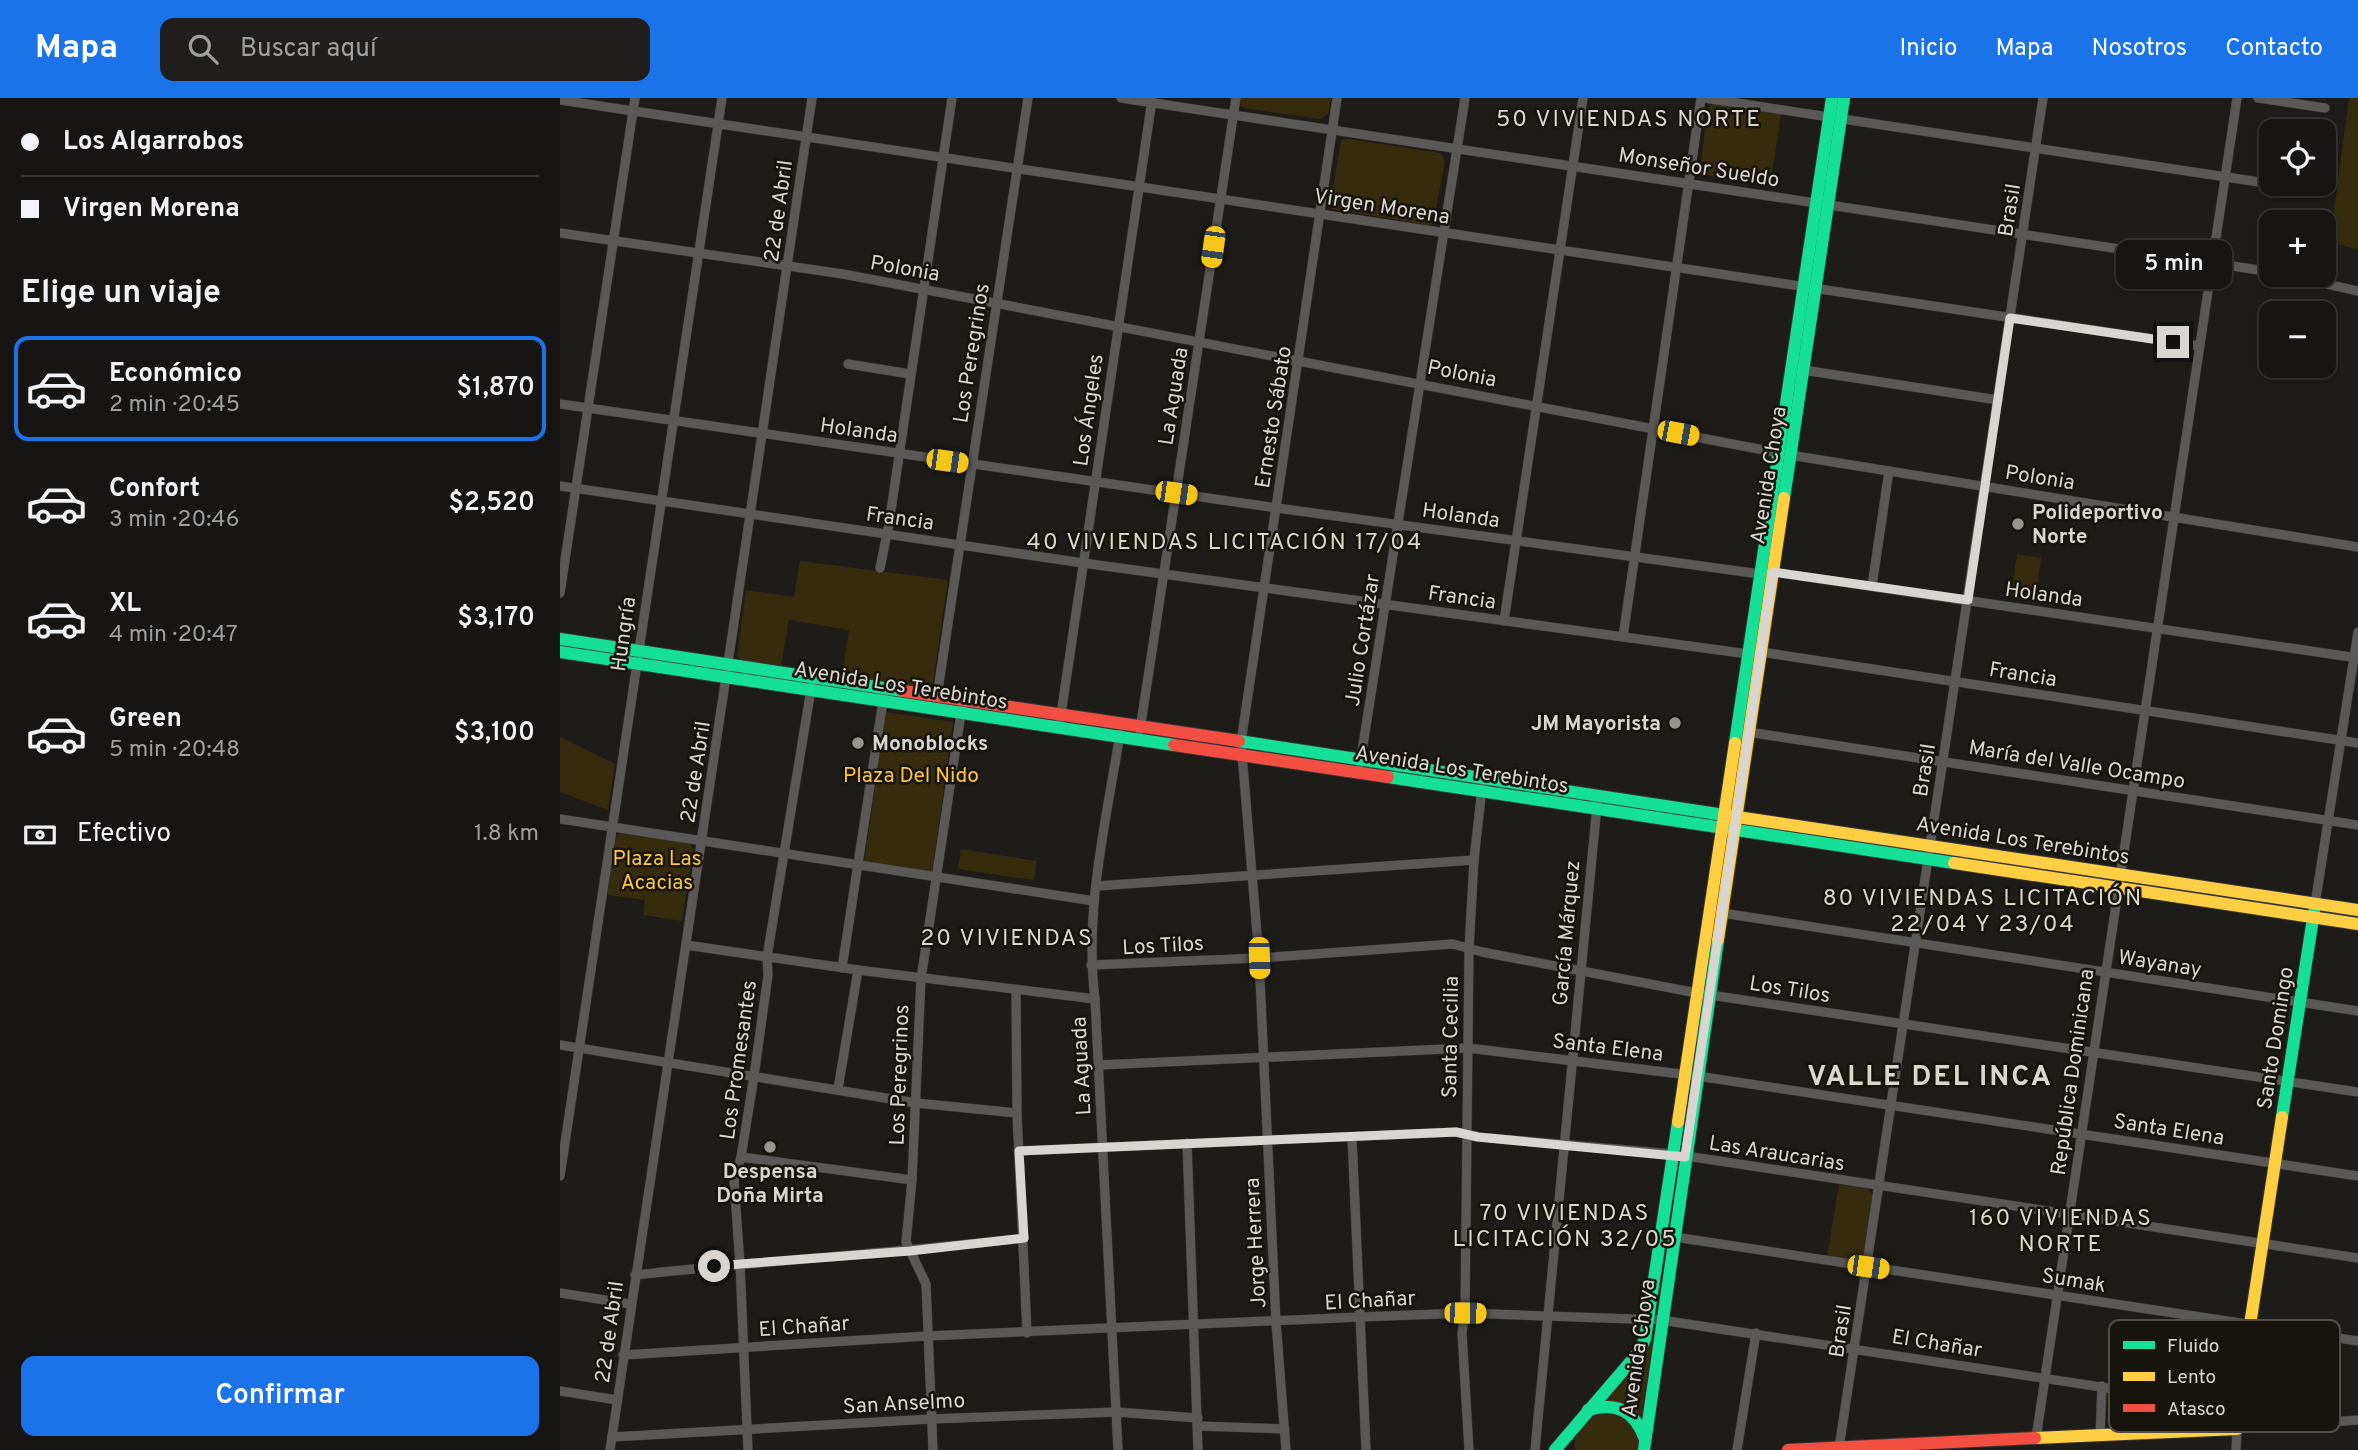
<!DOCTYPE html>
<html lang="es">
<head>
<meta charset="utf-8">
<style>
	body { margin:0; font-family:Overpass,sans-serif; background:#1f1e1c; color:#f1f3f6; height:100vh; display:flex; flex-direction:column; font-size:26px; white-space:nowrap }
	* { box-sizing:border-box; margin:0 }
	p { font-size:23px; color:#9e9fa0 }
	.icon { flex:none; width:38px; height:38px; fill:none; stroke:currentColor; stroke-width:2; stroke-linecap:round; stroke-linejoin:round }
	.map { position:relative; flex:1; overflow:hidden }
	.drawer { display:flex; flex-direction:column; background:#161513; width:560px }
	.drawer>* { flex:none }
	.hud { display:grid; align-content:center; height:154px; padding:0 21px; background:#161513 }
	.buttons { position:absolute; left:1699px; top:21px; display:grid; gap:14px }
	.buttons a { display:grid; place-items:center; width:77px; height:77px; border-radius:14px; background:#161513; box-shadow:0 2px 5px #0004,0 0 0 2px #353433; font-size:35px }
	.end { position:absolute; width:32px; height:32px; margin:-16px; border:9px solid #d9d6d1; background:#111; box-shadow:0 0 0 4px #111 }
	.from { border-radius:50% }
	.bubble { position:absolute; height:49px; border-radius:14px; background:#161513; box-shadow:0 2px 5px #0004,0 0 0 2px #353433; font-size:23px; font-weight:600; line-height:49px; text-align:center }
	.car { position:absolute; width:21px; height:42px; margin:-21px -10px; border-radius:9px; box-shadow:0 0 5px 2px #0007; background:linear-gradient(#f5c518 24%,#345 0 40%,#f5c518 0 76%,#345 0 86%,#f5c518 0) }
	.hud b { display:flex; align-items:center; gap:24px; height:66px; font-size:26px }
	.hud b+b { border-top:2px solid #353433 }
	.hud i { width:18px; height:18px; background:#f1f3f6 }
	ul { padding:0; list-style:none }
	li { display:flex; align-items:center; gap:21px; height:105px; margin:0 14px 10px; padding:0 7px; border:4px solid transparent; border-radius:14px }
	li div { flex:1 }
	li b { display:block; font-size:26px }
	li em { font-style:normal; font-weight:600 }
	li.selected { border-color:#1a73e8 }
	li>.icon { width:63px; height:63px; stroke-width:1.5 }
	h2 { padding:0 21px; font-size:32px; line-height:84px }
	.pay { display:flex; align-items:center; gap:18px; height:77px; padding:0 21px; font-size:26px }
	.pay p { margin-inline-start:auto }
	.primary-button { display:flex; gap:14px; margin-top:auto; padding:14px 21px }
	.primary-button a { flex:1; height:80px; border-radius:14px; background:#1a73e8; color:#fff; font-size:28px; font-weight:600; line-height:80px; text-align:center }
	header { display:flex; align-items:center; gap:42px; box-sizing:border-box; height:98px; padding:0 35px; background:#1a73e8; color:#fff }
	header strong { font-size:33px }
	nav { display:flex; gap:38px; margin-inline-start:auto; font-size:24px }
	.search { width:490px; height:63px; background:#1f1e1c; display:flex; align-items:center; gap:18px; box-sizing:border-box; padding:0 24px; border-radius:14px; color:#9e9fa0; font-size:26px }
	main { display:flex; flex:1; min-height:0 }
	.map>svg:first-child { display:block }
	.green { fill:#362b0d }
	.lines { fill:none; stroke-linecap:round; stroke-linejoin:round }
	.street-casing { stroke:#373634; stroke-width:10 }
	.fast-casing { stroke:#373634; stroke-width:14 }
	.slow-casing { stroke:#373634; stroke-width:14 }
	.jam-casing { stroke:#373634; stroke-width:14 }
	.street { stroke:#5a5958; stroke-width:9 }
	.fast { stroke:#16e098; stroke-width:12 }
	.slow { stroke:#ffcf43; stroke-width:12 }
	.jam { stroke:#f24e42; stroke-width:12 }
	.route { stroke:#d9d6d1; stroke-width:9 }
	.poi-dot { fill:#989591; stroke:#17140d; stroke-width:2.5 }
	.labels { text-anchor:middle; stroke-width:5; stroke-linejoin:round; paint-order:stroke }
	.street-label { font-size:21px; fill:#d9d6d1; stroke:#17140d }
	.poi-label { font-size:21px; font-weight:bold; fill:#d9d6d1; stroke:#17140d; text-anchor:start }
	.park-label { font-size:21px; fill:#fdc83e; stroke:#17140d }
	.neighbourhood-label { font-size:23px; letter-spacing:2px; fill:#dcd7cd; stroke:#17140d }
	.district-label { font-size:28px; font-weight:bold; letter-spacing:2px; fill:#dcd7cd; stroke:#17140d }
	.key { fill:#17140d; stroke:#514e48; stroke-width:2 }
	.key-label { font-size:19px; fill:#d9d6d1 }
</style>
</head>
<body>
<header>
<strong>Mapa</strong>
<div class="search"><svg class="icon" aria-label="search" viewBox="0 0 24 24"><circle cx="10" cy="10" r="6"/><path d="M15 15l6 6"/></svg>Buscar aquí</div>
<nav><a>Inicio</a><a>Mapa</a><a>Nosotros</a><a>Contacto</a></nav>
</header>
<main>
<section class="drawer">
<div class="hud">
<b><i class="from"></i>Los Algarrobos</b>
<b><i></i>Virgen Morena</b>
</div>
<h2>Elige un viaje</h2>
<ul>
<li class="selected"><svg class="icon" aria-label="car" viewBox="0 0 24 24"><path d="M5 17H2v-5l4-1 3-4h7l3 4 3 1v5h-3M9 17h6M6 11h13"/><circle cx="7" cy="17" r="2"/><circle cx="17" cy="17" r="2"/></svg><div><b>Económico</b><p>2 min · 20:45</p></div><em>$1,870</em></li>
<li><svg class="icon" aria-label="car" viewBox="0 0 24 24"><path d="M5 17H2v-5l4-1 3-4h7l3 4 3 1v5h-3M9 17h6M6 11h13"/><circle cx="7" cy="17" r="2"/><circle cx="17" cy="17" r="2"/></svg><div><b>Confort</b><p>3 min · 20:46</p></div><em>$2,520</em></li>
<li><svg class="icon" aria-label="car" viewBox="0 0 24 24"><path d="M5 17H2v-5l4-1 3-4h7l3 4 3 1v5h-3M9 17h6M6 11h13"/><circle cx="7" cy="17" r="2"/><circle cx="17" cy="17" r="2"/></svg><div><b>XL</b><p>4 min · 20:47</p></div><em>$3,170</em></li>
<li><svg class="icon" aria-label="car" viewBox="0 0 24 24"><path d="M5 17H2v-5l4-1 3-4h7l3 4 3 1v5h-3M9 17h6M6 11h13"/><circle cx="7" cy="17" r="2"/><circle cx="17" cy="17" r="2"/></svg><div><b>Green</b><p>5 min · 20:48</p></div><em>$3,100</em></li>
</ul>
<div class="pay"><svg class="icon" aria-label="cash" viewBox="0 0 24 24"><path d="M3 7h18v10H3z"/><circle cx="12" cy="12" r="2"/></svg>Efectivo<p>1.8 km</p></div>
<div class="primary-button"><a>Confirmar</a></div>
</section>
<div class="map">
<svg width="1798" height="1352" viewBox="0 0 1798 1352">
	<rect width="100%" height="100%" fill="#1e1c19"/>
	<g class="green">
		<polygon points="680,0 771,0 768,16 760,21 685,10 681,7"/>
		<polygon points="1789,0 1798,0 1798,152 1770,143"/>
		<polygon points="1155,5 1221,15 1210,89 1140,76 1147,10"/>
		<polygon points="788,41 880,55 885,63 873,126 868,127 772,111 770,108 780,48 782,42"/>
		<polygon points="1457,456 1481,460 1476,501 1451,498"/>
		<polygon points="240,463 388,482 373,584 370,589 363,590 282,578 289,532 229,522 221,568 182,563 177,558 186,492 234,499"/>
		<polygon points="326,614 393,624 372,775 304,765"/>
		<polygon points="0,639 55,666 48,712 0,694"/>
		<polygon points="64,735 126,744 131,747 133,753 122,823 83,817 85,802 47,797 56,740 59,736"/>
		<polygon points="401,751 477,763 474,782 398,771"/>
		<polygon points="1279,1086 1308,1091 1314,1099 1305,1156 1303,1162 1298,1163 1267,1159"/>
		<polygon points="1615,1219 1676,1230 1681,1232 1682,1238 1670,1301 1665,1302 1604,1293"/>
		<polygon points="1092,1235 1094,1235 1082,1318 1070,1309 1045,1302 1091,1242"/>
		<path d="M1048 1313C1068 1317 1081 1331 1079 1352H1015C1012 1330 1028 1316 1048 1313Z"/>
	</g>
	<g class="lines">
		<defs>
			<g id="street">
				<polyline points="561,0 1712,174"/>
				<polyline points="1144,0 1706,85"/>
				<polyline points="1698,0 1765,10"/>
				<polyline points="0,2 1640,248"/>
				<polyline points="0,135 283,176 1230,357 1798,449"/>
				<polyline points="1726,177 1798,193"/>
				<polyline points="288,266 350,276"/>
				<polyline points="1243,272 1438,302"/>
				<polyline points="0,306 717,410 1200,476 1213,474 1798,560"/>
				<polyline points="0,388 523,465 1188,556 1201,554 1798,645"/>
				<polyline points="320,470 329,426 392,0"/>
				<polyline points="1312,488 1329,373"/>
				<polyline points="0,495 75,0"/>
				<polyline points="944,523 1023,0"/>
				<polyline points="1063,539 1141,0"/>
				<polyline points="377,598 468,0"/>
				<polyline points="499,630 592,2"/>
				<polyline points="580,632 676,0"/>
				<polyline points="1188,634 1798,727"/>
				<polyline points="800,666 905,0"/>
				<polyline points="0,721 534,803"/>
				<polyline points="536,788 914,762"/>
				<polyline points="1755,806 1798,534"/>
				<polyline points="1156,814 1798,913"/>
				<polyline points="126,847 298,872 535,901"/>
				<polyline points="531,867 699,860 893,846 922,854 1137,895 1798,994"/>
				<polyline points="282,870 325,590"/>
				<polyline points="456,892 457,1015 467,1235"/>
				<polyline points="0,947 356,1005 457,1015"/>
				<polyline points="539,967 908,950 1137,978 1798,1078"/>
				<polyline points="278,991 298,872"/>
				<polyline points="792,1039 806,1352"/>
				<polyline points="627,1045 638,1352"/>
				<polyline points="459,1053 896,1034 918,1039 1113,1056 1798,1160"/>
				<polyline points="181,1059 352,1082"/>
				<polyline points="0,1078 162,0"/>
				<polyline points="1108,1138 1798,1243"/>
				<path d="M75 1177C204 1163 334 1155 464 1140"/>
				<polyline points="0,1195 70,1206"/>
				<polyline points="63,1257 367,1238 800,1219 905,1215 987,1218 1101,1222 1679,1310"/>
				<polyline points="0,1293 57,1302"/>
				<polyline points="638,1328 725,1331"/>
				<polyline points="1540,1338 1542,1288"/>
				<polyline points="52,1339 371,1321 556,1314 638,1320"/>
				<polyline points="1476,1340 1677,0"/>
				<polyline points="1279,1350 1483,0"/>
				<path d="M50 1352C117 901 186 451 252 0"/>
				<polyline points="188,1352 180,1166 174,1083 181,1059 194,978 208,877 207,859 253,579"/>
				<polyline points="373,1352 366,1186 346,1144 352,1082 361,881 403,602"/>
				<path d="M558 1352 535 901C524 813 546 723 560 636"/>
				<polyline points="726,1352 716,1224 699,860 681,644 777,0"/>
				<polyline points="909,1352 902,1235 905,1215 909,851 914,762 922,690"/>
				<polyline points="975,1352 1038,697"/>
				<polyline points="1177,1352 1196,1235"/>
				<polyline points="1676,1352 1677,1331 1798,1322"/>
			</g>
			<g id="fast">
				<polyline points="1224,400 1284,0"/>
				<polyline points="0,541 343,593"/>
				<polyline points="0,554 614,647"/>
				<polyline points="679,643 1164,717"/>
				<polyline points="1175,645 1272,0"/>
				<polyline points="828,679 1394,765"/>
				<polyline points="1722,1019 1754,814"/>
				<path d="M1028 1312C1055 1304 1074 1312 1084 1339"/>
				<polyline points="995,1352 1079,1254 1085,1241 1118,1024"/>
				<polyline points="1084,1352 1158,842"/>
			</g>
			<g id="slow">
				<polyline points="1164,717 1798,812"/>
				<polyline points="1394,765 1798,826"/>
				<polyline points="1158,842 1224,400"/>
				<polyline points="1118,1024 1175,645"/>
				<polyline points="1475,1340 1677,1331 1690,1227 1722,1019"/>
			</g>
			<g id="jam">
				<polyline points="343,593 679,643"/>
				<polyline points="614,647 828,679"/>
				<polyline points="1228,1352 1475,1340"/>
			</g>
		</defs>
		<use href="#street" class="street-casing"/>
		<use href="#fast" class="fast-casing"/>
		<use href="#slow" class="slow-casing"/>
		<use href="#jam" class="jam-casing"/>
		<use href="#street" class="street"/>
		<use href="#fast" class="fast"/>
		<use href="#slow" class="slow"/>
		<use href="#jam" class="jam"/>
	</g>
	<g class="lines">
		<polyline class="route" points="154,1168 350,1153 464,1140 459,1053 896,1034 918,1039 1125,1059 1213,474 1408,502 1450,220 1613,244"/>
	</g>
	<g class="poi-dot">
		<circle cx="1458" cy="426" r="7"/>
		<circle cx="1115" cy="625" r="7"/>
		<circle cx="298" cy="645" r="7"/>
		<circle cx="210" cy="1049" r="7"/>
	</g>
	<g class="labels">
		<g class="street-label">
			<text transform="translate(1139 69) rotate(9)" y="7">Monseñor Sueldo</text>
			<text transform="translate(822 108) rotate(9)" y="7">Virgen Morena</text>
			<text transform="translate(1449 112) rotate(-81)" y="7">Brasil</text>
			<text transform="translate(218 113) rotate(-82)" y="7">22 de Abril</text>
			<text transform="translate(345 170) rotate(10)" y="7">Polonia</text>
			<text transform="translate(411 255) rotate(-81)" y="7">Los Peregrinos</text>
			<text transform="translate(902 275) rotate(11)" y="7">Polonia</text>
			<text transform="translate(613 298) rotate(-81)" y="7">La Aguada</text>
			<text transform="translate(528 312) rotate(-82)" y="7">Los Ángeles</text>
			<text transform="translate(713 319) rotate(-81)" y="7">Ernesto Sábato</text>
			<text transform="translate(299 332) rotate(8)" y="7">Holanda</text>
			<text transform="translate(1208 377) rotate(-81)" y="7">Avenida Choya</text>
			<text transform="translate(1480 379) rotate(9)" y="7">Polonia</text>
			<text transform="translate(901 417) rotate(8)" y="7">Holanda</text>
			<text transform="translate(340 420) rotate(8)" y="7">Francia</text>
			<text transform="translate(1484 496) rotate(8)" y="7">Holanda</text>
			<text transform="translate(902 499) rotate(8)" y="7">Francia</text>
			<text transform="translate(63 536) rotate(-82)" y="7">Hungría</text>
			<text transform="translate(802 542) rotate(-81)" y="7">Julio Cortázar</text>
			<text transform="translate(1463 576) rotate(9)" y="7">Francia</text>
			<text transform="translate(341 587) rotate(9)" y="7">Avenida Los Terebintos</text>
			<text transform="translate(1517 666) rotate(9)" y="7">María del Valle Ocampo</text>
			<text transform="translate(902 671) rotate(9)" y="7">Avenida Los Terebintos</text>
			<text transform="translate(1364 672) rotate(-81)" y="7">Brasil</text>
			<text transform="translate(135 674) rotate(-81)" y="7">22 de Abril</text>
			<text transform="translate(1463 742) rotate(9)" y="7">Avenida Los Terebintos</text>
			<text transform="translate(1006 835) rotate(-85)" y="7">García Márquez</text>
			<text transform="translate(603 847) rotate(-3)" y="7">Los Tilos</text>
			<text transform="translate(1600 865) rotate(9)" y="7">Wayanay</text>
			<text transform="translate(1230 891) rotate(9)" y="7">Los Tilos</text>
			<text transform="translate(890 939) rotate(-89)" y="7">Santa Cecilia</text>
			<text transform="translate(1715 940) rotate(-81)" y="7">Santo Domingo</text>
			<text transform="translate(1048 949) rotate(7)" y="7">Santa Elena</text>
			<text transform="translate(178 962) rotate(-82)" y="7">Los Promesantes</text>
			<text transform="translate(521 968) rotate(-93)" y="7">La Aguada</text>
			<text transform="translate(1512 974) rotate(-82)" y="7">República Dominicana</text>
			<text transform="translate(339 977) rotate(-88)" y="7">Los Peregrinos</text>
			<text transform="translate(1609 1031) rotate(9)" y="7">Santa Elena</text>
			<text transform="translate(1217 1055) rotate(9)" y="7">Las Araucarias</text>
			<text transform="translate(695 1145) rotate(-93)" y="7">Jorge Herrera</text>
			<text transform="translate(1514 1182) rotate(9)" y="7">Sumak</text>
			<text transform="translate(810 1202) rotate(-3)" y="7">El Chañar</text>
			<text transform="translate(244 1228) rotate(-4)" y="7">El Chañar</text>
			<text transform="translate(1280 1233) rotate(-81)" y="7">Brasil</text>
			<text transform="translate(49 1234) rotate(-82)" y="7">22 de Abril</text>
			<text transform="translate(1377 1245) rotate(9)" y="7">El Chañar</text>
			<text transform="translate(1078 1250) rotate(-82)" y="7">Avenida Choya</text>
			<text transform="translate(344 1305) rotate(-3)" y="7">San Anselmo</text>
		</g>
		<g class="poi-label">
			<text x="1472" y="421">Polideportivo<tspan x="1472" dy="24">Norte</tspan></text>
			<text x="1101" y="632" text-anchor="end">JM Mayorista</text>
			<text x="312" y="652">Monoblocks</text>
			<text x="210" y="1080" text-anchor="middle">Despensa<tspan x="210" dy="24">Doña Mirta</tspan></text>
		</g>
		<g class="park-label">
			<text x="351" y="684">Plaza Del Nido</text>
			<text x="97" y="767">Plaza Las<tspan x="97" dy="24">Acacias</tspan></text>
		</g>
		<g class="neighbourhood-label">
			<text x="1069" y="28">50 VIVIENDAS NORTE</text>
			<text x="665" y="451">40 VIVIENDAS LICITACIÓN 17/04</text>
			<text x="1423" y="807">80 VIVIENDAS LICITACIÓN<tspan x="1423" dy="26">22/04 Y 23/04</tspan></text>
			<text x="447" y="847">20 VIVIENDAS</text>
			<text x="1005" y="1122">70 VIVIENDAS<tspan x="1005" dy="26">LICITACIÓN 32/05</tspan></text>
			<text x="1501" y="1127">160 VIVIENDAS<tspan x="1501" dy="26">NORTE</tspan></text>
		</g>
		<g class="district-label">
			<text x="1370" y="987">VALLE DEL INCA</text>
		</g>
	</g>
	<rect x="1549" y="1222" width="231" height="112" rx="10" class="key"/>
	<rect x="1563" y="1243" width="32" height="8" fill="#16e098"/>
	<rect x="1563" y="1274" width="32" height="9" fill="#ffcf43"/>
	<rect x="1563" y="1306" width="32" height="8" fill="#f24e42"/>
	<g class="key-label">
		<text x="1607" y="1254">Fluido</text>
		<text x="1607" y="1285">Lento</text>
		<text x="1607" y="1317">Atasco</text>
	</g>
</svg>
<div class="buttons">
<a><svg class="icon" aria-label="locate" viewBox="0 0 24 24"><circle cx="12" cy="12" r="6"/><path d="M12 2v4M12 18v4M2 12h4M18 12h4"/></svg></a>
<a>+</a>
<a>−</a>
</div>
<i class="end from" style="left:154px;top:1168px"></i>
<i class="end" style="left:1613px;top:244px"></i>
<div class="bubble" style="left:1556px;top:142px;width:116px">5 min</div>
<i class="car" style="left:653px;top:149px;rotate:188deg"></i>
<i class="car" style="left:1118px;top:335px;rotate:101deg"></i>
<i class="car" style="left:387px;top:363px;rotate:98deg"></i>
<i class="car" style="left:616px;top:395px;rotate:98deg"></i>
<i class="car" style="left:699px;top:860px;rotate:178deg"></i>
<i class="car" style="left:1308px;top:1169px;rotate:98deg"></i>
<i class="car" style="left:905px;top:1215px;rotate:91deg"></i>
</div>
</main>
</body>
</html>
